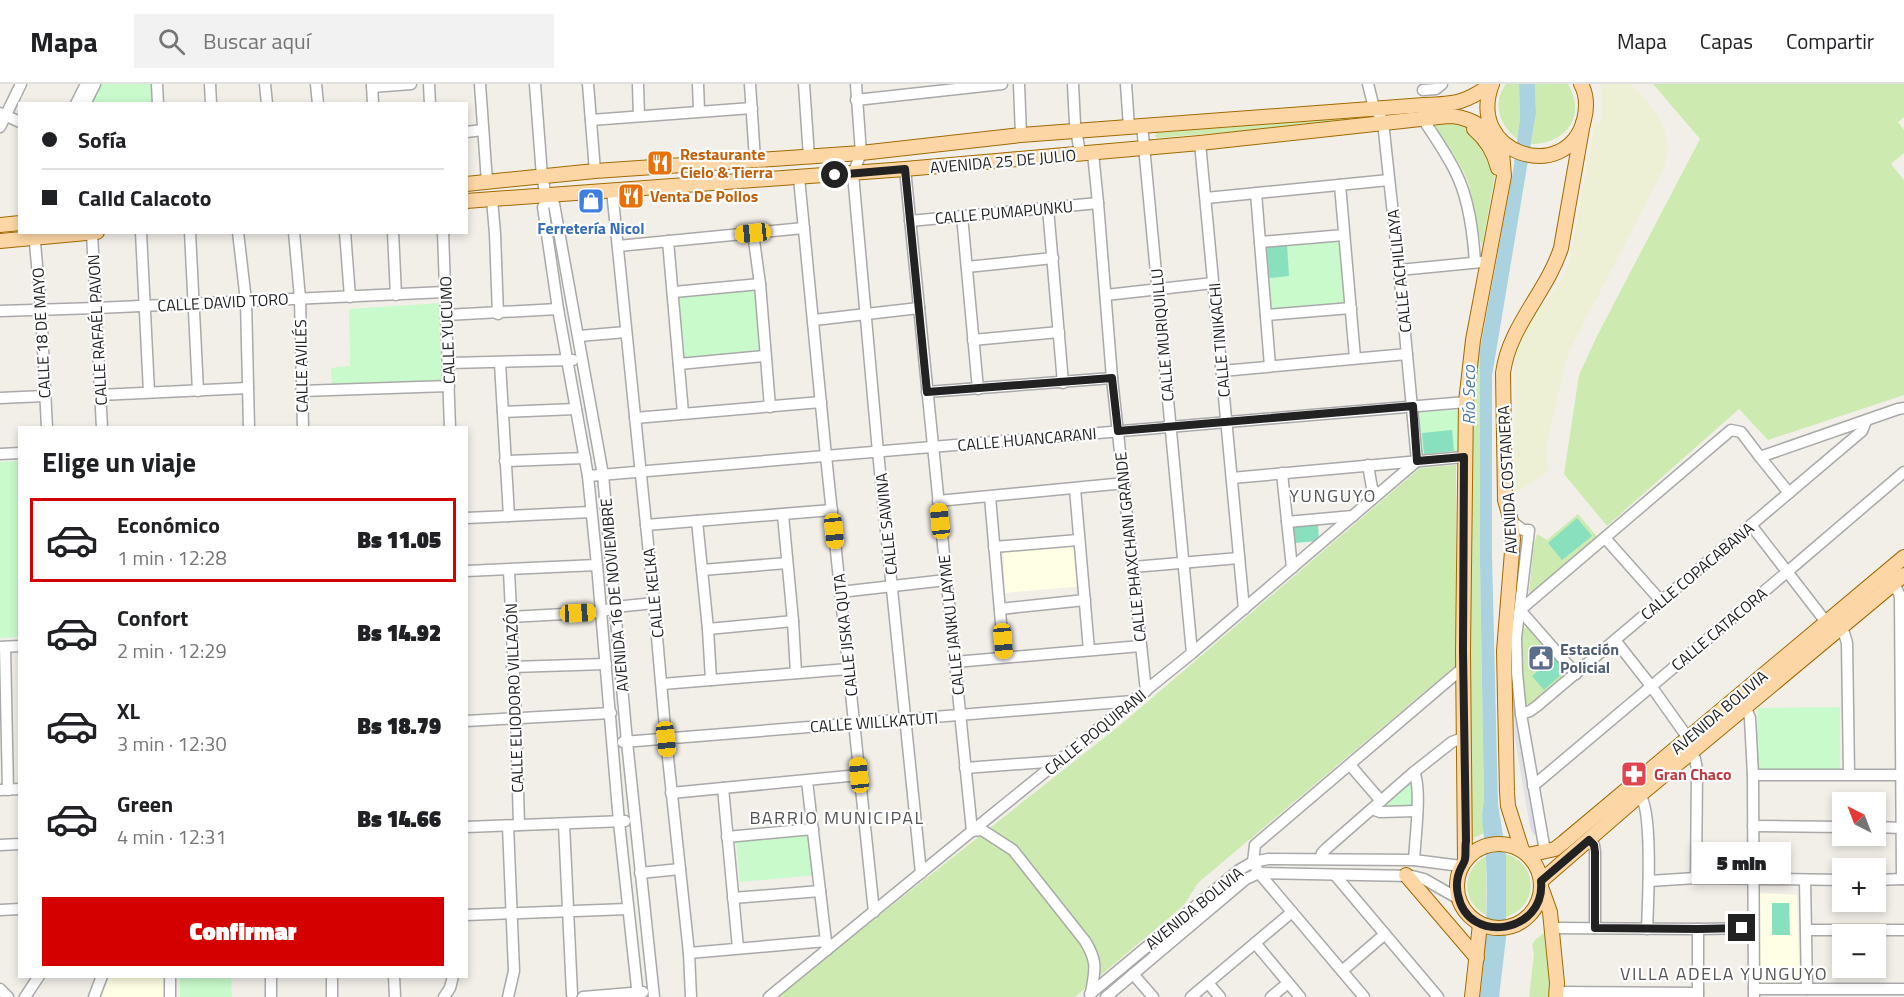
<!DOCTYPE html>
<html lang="es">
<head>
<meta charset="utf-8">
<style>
	body { margin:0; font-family:"Titillium Web",sans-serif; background:#f2f2f2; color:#202124; height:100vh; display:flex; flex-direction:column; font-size:22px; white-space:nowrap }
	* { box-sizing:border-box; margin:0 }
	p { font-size:20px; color:#757577 }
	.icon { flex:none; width:33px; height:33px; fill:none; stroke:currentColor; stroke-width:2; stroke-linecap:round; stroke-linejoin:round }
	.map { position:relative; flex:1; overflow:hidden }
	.side { position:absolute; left:18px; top:342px; width:450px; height:552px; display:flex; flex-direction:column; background:#fff; border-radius:0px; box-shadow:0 3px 9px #0003 }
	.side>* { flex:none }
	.hud { position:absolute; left:18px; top:18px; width:450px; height:132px; border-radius:0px; box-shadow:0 3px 9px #0003; display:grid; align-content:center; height:132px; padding:0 24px; background:#fff }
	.needle { width:39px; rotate:318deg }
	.fabs { position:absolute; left:1832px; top:708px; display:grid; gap:12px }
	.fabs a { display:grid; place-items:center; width:54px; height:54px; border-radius:0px; background:#fff; box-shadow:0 3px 9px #0003; font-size:30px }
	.end { position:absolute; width:27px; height:27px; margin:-14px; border:8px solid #222; background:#fff; box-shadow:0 0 0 3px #fff }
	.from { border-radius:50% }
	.bubble { position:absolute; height:42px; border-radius:0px; background:#fff; box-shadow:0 3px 9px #0003; font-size:20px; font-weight:800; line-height:42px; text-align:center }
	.car { position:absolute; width:18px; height:36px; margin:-18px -9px; border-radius:8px; box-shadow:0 0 4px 2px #0007; background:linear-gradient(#f5c518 24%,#345 0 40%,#f5c518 0 76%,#345 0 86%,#f5c518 0) }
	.hud b { display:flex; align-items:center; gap:21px; height:57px; font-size:22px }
	.hud b+b { border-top:2px solid #e0e0e0 }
	.hud i { width:15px; height:15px; background:#202124 }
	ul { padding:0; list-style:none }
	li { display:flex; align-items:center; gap:18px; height:84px; margin:0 12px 9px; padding:0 12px; border:3px solid transparent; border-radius:0px }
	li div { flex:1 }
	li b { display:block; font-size:22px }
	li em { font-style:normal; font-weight:800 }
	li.selected { border-color:#d40000 }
	li>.icon { width:54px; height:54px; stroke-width:1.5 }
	h2 { padding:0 24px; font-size:27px; line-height:72px }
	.cta { display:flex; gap:12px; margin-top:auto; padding:12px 24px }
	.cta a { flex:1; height:69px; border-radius:0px; background:#d40000; color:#fff; font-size:24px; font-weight:800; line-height:69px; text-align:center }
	header { display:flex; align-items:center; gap:36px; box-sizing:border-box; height:84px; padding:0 30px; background:#fff; border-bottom:2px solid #e0e0e0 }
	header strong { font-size:28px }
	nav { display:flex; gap:33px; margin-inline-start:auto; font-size:21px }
	.search { width:420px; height:54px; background:#f2f2f2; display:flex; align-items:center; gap:15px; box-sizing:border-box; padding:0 21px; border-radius:0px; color:#757577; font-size:22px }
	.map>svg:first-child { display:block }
	.education { fill:#ffffe5 }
	.farmland { fill:#eef0d5 }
	.grass { fill:#cdebb0 }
	.park { fill:#c8facc }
	.pitch { fill:#88e0be }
	.parking { fill:#e2e2e2 }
	.plaza { fill:#dddde8 }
	.water { fill:#aad3df }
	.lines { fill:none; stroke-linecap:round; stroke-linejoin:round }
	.minor-casing { stroke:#a9a9a9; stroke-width:13 }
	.major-casing { stroke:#a06b00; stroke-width:16 }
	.minor { stroke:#fff; stroke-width:10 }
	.major { stroke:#fcd6a4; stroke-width:14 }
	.route { stroke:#222; stroke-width:8 }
	.labels { text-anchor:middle; stroke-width:4.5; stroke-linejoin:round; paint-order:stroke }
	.food-label { font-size:16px; font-weight:bold; fill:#c56008; stroke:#fff; text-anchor:start }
	.street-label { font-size:16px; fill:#222; stroke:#fff }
	.shop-label { font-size:16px; font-weight:bold; fill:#366cbe; stroke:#fff }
	.service-label { font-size:16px; font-weight:bold; fill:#4e5e75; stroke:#fff; text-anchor:start }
	.health-label { font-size:16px; font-weight:bold; fill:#be3a42; stroke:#fff; text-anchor:start }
	.water-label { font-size:18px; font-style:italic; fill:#4a7aab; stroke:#fff }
	.neighbourhood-label { font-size:18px; letter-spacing:1.5px; fill:#555; stroke:#fff }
</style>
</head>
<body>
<header>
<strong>Mapa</strong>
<div class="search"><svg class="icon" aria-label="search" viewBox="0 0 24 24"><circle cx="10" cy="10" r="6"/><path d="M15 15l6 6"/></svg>Buscar aquí</div>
<nav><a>Mapa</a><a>Capas</a><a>Compartir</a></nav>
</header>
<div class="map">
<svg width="1904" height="913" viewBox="0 0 1904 913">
	<rect width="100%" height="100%" fill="#f2efe9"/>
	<g class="education">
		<polygon points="1077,452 1084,502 1005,509 1003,458"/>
		<polygon points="1759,809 1797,811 1800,909 1759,909 1757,812"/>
		<polygon points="109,893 167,893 167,913 102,913"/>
	</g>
	<polygon class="farmland" points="1601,0 1631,0 1643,12 1657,31 1665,46 1668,61 1667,73 1663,86 1571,264 1565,281 1547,360 1546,370 1549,387 1513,411 1515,305 1513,279 1516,265 1530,237 1554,206 1568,184 1595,40 1601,37"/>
	<g class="grass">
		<path d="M1506 0H1519L1520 34 1517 55C1500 41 1491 20 1506 0Z"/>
		<path d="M1535 0H1568C1587 32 1566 60 1531 60L1536 29Z"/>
		<polygon points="1653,0 1904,0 1904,33 1898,38 1904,46 1904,69 1891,80 1904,96 1904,311 1768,356 1739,325 1607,442 1564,390 1579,291 1597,252 1700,55"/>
		<polygon points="1374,32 1374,36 1157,54 1155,52 1156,49"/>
		<path d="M1446 38 1461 40 1469 45 1494 80 1495 91 1482 163C1476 141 1474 119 1468 98 1461 76 1443 60 1435 40Z"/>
		<polygon points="1480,265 1480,478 1484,718 1482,727 1484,749 1474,754 1471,749 1469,382 1474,300"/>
		<polygon points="1456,381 1456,581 1198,799 1184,821 1075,913 776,913 1124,638 1420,384"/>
		<polygon points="1578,430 1599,455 1531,510 1529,510 1534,459 1537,450 1547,456"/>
		<polygon points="1527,543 1531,543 1568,587 1530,621 1523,619 1520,560 1522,546"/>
		<path d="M1506 770C1539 780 1539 822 1506 833Z"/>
		<path d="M1486 772V831C1461 818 1461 786 1486 772Z"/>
		<polygon points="1545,848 1547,849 1552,900 1551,913 1529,913 1534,870 1532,861 1535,856"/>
	</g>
	<g class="park">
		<polygon points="100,0 156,0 157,19 90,20"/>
		<polygon points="1342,153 1348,220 1270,227 1264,161"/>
		<polygon points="756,205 762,268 684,275 677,210"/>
		<polygon points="441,219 445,298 332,304 331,284 350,282 349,225"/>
		<polygon points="1460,326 1459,367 1421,371 1419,328"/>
		<polygon points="19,377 19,553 0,554 0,378"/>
		<polygon points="1840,623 1840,687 1756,685 1758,624"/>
		<polygon points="1413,694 1413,726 1378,725"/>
		<polygon points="813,739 818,791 740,798 735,746"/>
		<polygon points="180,893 231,893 232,913 180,913"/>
	</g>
	<g class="pitch">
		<polygon points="1287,161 1289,192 1269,194 1267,163"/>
		<polygon points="1452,346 1454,367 1424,370 1422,349"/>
		<polygon points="1577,434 1592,452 1562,476 1548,459"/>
		<polygon points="1318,440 1319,457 1294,459 1293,442"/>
		<polygon points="1554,573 1566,586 1544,606 1532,592"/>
		<polygon points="1772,819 1789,819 1790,851 1772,851"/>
	</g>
	<polygon class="parking" points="1510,626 1515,632 1531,731 1529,738"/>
	<polygon class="plaza" points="1526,452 1512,555 1539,752 1534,751 1531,746 1529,738 1531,731 1515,633 1510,626 1509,556 1520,454"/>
	<path class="water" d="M1519 0H1535L1536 29 1492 292V471L1498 720 1506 770V854L1499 913H1480C1486 866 1488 821 1486 774 1486 755 1479 736 1484 718L1480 478V265L1513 87 1520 34Z"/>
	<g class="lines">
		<defs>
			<g id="minor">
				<polyline points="157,0 158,20"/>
				<polyline points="210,0 211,20"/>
				<polyline points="265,0 267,20"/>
				<polyline points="316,0 318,20"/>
				<polyline points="372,0 373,20"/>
				<polyline points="429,0 430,20"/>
				<polyline points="480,0 487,98"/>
				<polyline points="535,0 542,92 547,117 543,123 558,225 588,392 597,481 619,738 638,913"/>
				<polyline points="588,0 595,87"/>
				<polyline points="638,0 639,32"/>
				<polyline points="698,0 699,27"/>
				<polyline points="750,0 755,76"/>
				<polyline points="804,0 809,73"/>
				<polyline points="856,0 861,69 853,90 878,368 921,789"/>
				<polyline points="1019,0 1021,51"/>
				<polyline points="1073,0 1075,40 1080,69"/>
				<polyline points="1126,0 1129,43"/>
				<polyline points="1368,0 1373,20 1383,38 1399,186 1417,377"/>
				<polyline points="372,3 411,0"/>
				<polyline points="1423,6 1436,5 1442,0"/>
				<polyline points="856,16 1002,0"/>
				<polyline points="76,20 86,0"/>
				<polyline points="85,20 95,0"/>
				<polyline points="0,29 20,38"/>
				<path d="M1423 35C1434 52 1446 69 1455 87 1469 114 1473 148 1475 178"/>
				<polyline points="591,36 752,24"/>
				<polyline points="1142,41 1192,569"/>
				<polyline points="0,43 21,0"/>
				<polyline points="466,48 483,46"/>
				<polyline points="1200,59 1244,525"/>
				<polyline points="1093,69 1098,119 1112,294 1146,607"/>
				<path d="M905 85 972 747 982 746 1013 766 1085 857C1098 878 1095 886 1091 909"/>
				<polyline points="799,94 826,372 874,828"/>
				<polyline points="1340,101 1355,274"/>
				<polyline points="612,106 654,519 666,655 689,869 691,913"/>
				<polyline points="1256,109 1270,282"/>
				<polyline points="1206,114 1389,96"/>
				<polyline points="492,115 495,150 498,230"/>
				<polyline points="547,117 554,120 603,391 627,658 654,913"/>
				<polyline points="1048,124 1063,299"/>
				<polyline points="962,132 978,305"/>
				<polyline points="910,137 1098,119"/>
				<polyline points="34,148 41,225 47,344"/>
				<polyline points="141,148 149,308"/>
				<polyline points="190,148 198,307"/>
				<polyline points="238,148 246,217 249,344"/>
				<polyline points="294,148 300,214 303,344"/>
				<polyline points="345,148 350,213"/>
				<polyline points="393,148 396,211"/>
				<polyline points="443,148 450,344"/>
				<polyline points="92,149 102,344"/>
				<polyline points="753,149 760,200 770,323"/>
				<polyline points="668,157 683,329"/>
				<polyline points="1260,158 1344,151"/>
				<polyline points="618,162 804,144"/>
				<polyline points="967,183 1053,174"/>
				<polyline points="1399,186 1482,178"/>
				<polyline points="674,208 760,200"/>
				<polyline points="1106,211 1213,199"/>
				<polyline points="0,227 97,224 445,208"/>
				<polyline points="446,231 558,225"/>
				<polyline points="1266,231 1351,224"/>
				<polyline points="814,236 919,224"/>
				<polyline points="579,252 626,248"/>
				<polyline points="973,256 1059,248"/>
				<polyline points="449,279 573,276"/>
				<polyline points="500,279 509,432"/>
				<polyline points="679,280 765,272"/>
				<polyline points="1222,287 1407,270"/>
				<polyline points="301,307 449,302"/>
				<polyline points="927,308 1112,294"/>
				<polyline points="100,311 248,304"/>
				<polyline points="0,314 44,312"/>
				<polyline points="503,328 576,325"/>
				<polyline points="635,334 821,318"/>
				<polyline points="0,370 20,369"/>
				<polyline points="1760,373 1789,409"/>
				<polyline points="505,377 585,374"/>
				<polyline points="1368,381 1372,404 1377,411"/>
				<polyline points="1282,389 1292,484"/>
				<polyline points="588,392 1466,318"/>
				<polyline points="1232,394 1464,373"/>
				<polyline points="1075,405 1089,566"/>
				<polyline points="990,413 1004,573"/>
				<polyline points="938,417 1125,399"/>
				<polyline points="783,431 793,537 796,589"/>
				<polyline points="466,434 591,428"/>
				<polyline points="697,437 708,545 711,596"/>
				<polyline points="1511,437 1523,446 1529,446 1516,554 1517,589 1521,630 1545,767"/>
				<polyline points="1287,438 1353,432"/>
				<polyline points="646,441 832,426"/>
				<polyline points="1751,441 1826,538"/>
				<polyline points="1605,454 1661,517"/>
				<polyline points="994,463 1078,456"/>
				<polyline points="1133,483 1239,474"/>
				<polyline points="509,486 516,635 519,741"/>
				<polyline points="702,486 787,479"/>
				<polyline points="466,487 597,481"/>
				<polyline points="1894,499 1900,512 1902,795"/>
				<polyline points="840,508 946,496"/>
				<polyline points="1000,525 1085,516"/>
				<polyline points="1520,526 1731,346 1741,348 1760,373 1898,325 1904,324"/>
				<polyline points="1520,526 1576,590"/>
				<polyline points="510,533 601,528 615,523 654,519"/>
				<polyline points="1840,544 1844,549 1847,559 1849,690"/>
				<polyline points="708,545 793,537"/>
				<polyline points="1615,556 1651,602 1688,654"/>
				<polyline points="0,563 20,562"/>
				<polyline points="5,563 8,706"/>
				<polyline points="955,578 1141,562"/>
				<polyline points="512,583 606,580"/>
				<polyline points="662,600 848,585"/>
				<polyline points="1740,618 1748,629 1750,634 1753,691 1754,913"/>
				<polyline points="1521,630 1530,627 1537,622 1862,347 1866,337"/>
				<polyline points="466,637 611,629"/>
				<polyline points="623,658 1133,617"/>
				<polyline points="1690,669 1695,675 1697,685 1696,794"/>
				<polyline points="1350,681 1381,717"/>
				<polyline points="965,684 1060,677"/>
				<path d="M1414 688C1422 704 1415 756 1414 776"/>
				<polyline points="1753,691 1904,691"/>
				<polyline points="807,697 827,866"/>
				<polyline points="1533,702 1787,488 1904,388"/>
				<polyline points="723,704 738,864"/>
				<polyline points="0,706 20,705"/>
				<polyline points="671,709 859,691"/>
				<path d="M1640 711C1653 727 1648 820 1647 845"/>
				<polyline points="1372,725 1380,728 1417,727"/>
				<polyline points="564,740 572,910"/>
				<polyline points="1753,742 1842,743"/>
				<polyline points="466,743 625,737"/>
				<polyline points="1875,743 1902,744"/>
				<polyline points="727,753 813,745"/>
				<polyline points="1589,756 1594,761 1595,768 1595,844"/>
				<polyline points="0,761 20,760"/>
				<polyline points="1321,775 1322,769 1327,764 1414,688 1452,658 1465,653"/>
				<polyline points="640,789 680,785"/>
				<polyline points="1335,791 1438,913"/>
				<polyline points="1805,796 1807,905"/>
				<polyline points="1875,796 1904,795"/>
				<polyline points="1649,797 1696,794 1842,796"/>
				<polyline points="733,814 820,807"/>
				<polyline points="0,826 20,825"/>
				<polyline points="466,831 628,825"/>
				<polyline points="1551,844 1698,845 1753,844"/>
				<polyline points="1698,845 1698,913"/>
				<polyline points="1807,846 1904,846"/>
				<polyline points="1255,859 1300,913"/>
				<polyline points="689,869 826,857"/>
				<polyline points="1342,887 1385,850"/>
				<polyline points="1133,890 1153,913"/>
				<polyline points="332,892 332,913"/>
				<polyline points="394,892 395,913"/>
				<polyline points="1208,899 1220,913"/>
				<polyline points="0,905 8,913"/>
				<polyline points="1754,905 1904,905"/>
				<polyline points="1557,908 1698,909"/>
				<polyline points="1090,910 1239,786 1253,778 1268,775 1414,776 1461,782"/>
				<polyline points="25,913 39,892"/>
				<polyline points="94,913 102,892"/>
				<polyline points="170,913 170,892"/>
				<polyline points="271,913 271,892"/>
				<polyline points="444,913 450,904 453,892"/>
				<polyline points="508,913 514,887 508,742"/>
				<polyline points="583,913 643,908"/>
				<polyline points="769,913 972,747 1192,569 1417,377"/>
				<polyline points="1106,913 1246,795 1259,789 1412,792 1424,795 1459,815"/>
				<polyline points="1191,913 1292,828"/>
				<polyline points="1271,913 1288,899"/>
				<polyline points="1364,913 1259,789 1253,778 1255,761 1464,583"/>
			</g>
			<g id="major">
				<path d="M1492 0C1465 71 1567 101 1584 36 1587 24 1587 11 1581 0"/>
				<path d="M1474 45C1487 56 1494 68 1498 84"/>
				<path d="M466 100 595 87 861 69 1021 51 1424 21C1456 20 1465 19 1492 0"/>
				<path d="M466 117 905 85 1200 59 1448 32C1467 32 1481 42 1497 53"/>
				<polyline points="0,141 20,139"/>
				<polyline points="0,157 97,148"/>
				<circle cx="1499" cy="802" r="42"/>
				<path d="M1522 766 1508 722 1507 708 1504 567 1513 455 1511 437 1505 416 1503 289C1509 242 1547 208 1561 164L1583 39"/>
				<polyline points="1528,771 1555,765 1564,758 1904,473"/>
				<polyline points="1465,777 1463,568 1466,318 1473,256 1504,92 1501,57"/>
				<polyline points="1406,791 1477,874"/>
				<polyline points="1541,797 1640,711 1904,491"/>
				<polyline points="1541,803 1550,828 1557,899 1556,913"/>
				<polyline points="1472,913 1480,840"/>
			</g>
		</defs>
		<use href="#minor" class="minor-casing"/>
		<use href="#major" class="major-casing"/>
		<use href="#minor" class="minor"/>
		<use href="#major" class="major"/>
	</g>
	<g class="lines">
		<path class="route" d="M835 91 905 85 927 308 1112 294 1118 347 1413 322 1417 377 1464 373 1463 568 1466 757C1465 762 1466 770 1465 775 1465 777 1462 782 1461 784 1457 792 1456 802 1458 811 1468 862 1546 849 1541 797L1589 756 1594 761 1595 768V844L1698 845 1742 844"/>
	</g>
	<defs>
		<symbol id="restaurant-square" viewBox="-11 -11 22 22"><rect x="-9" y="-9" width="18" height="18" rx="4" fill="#e8710a" stroke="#fff"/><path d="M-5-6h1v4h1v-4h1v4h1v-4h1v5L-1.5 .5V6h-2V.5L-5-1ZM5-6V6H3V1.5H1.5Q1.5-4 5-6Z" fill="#fff"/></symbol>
		<symbol id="shop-square" viewBox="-11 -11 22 22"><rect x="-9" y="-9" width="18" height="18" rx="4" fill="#3f7fe0" stroke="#fff"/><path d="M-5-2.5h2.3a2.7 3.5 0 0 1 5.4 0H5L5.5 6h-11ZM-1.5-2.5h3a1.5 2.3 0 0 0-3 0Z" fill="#fff"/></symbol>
		<symbol id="civic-square" viewBox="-11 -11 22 22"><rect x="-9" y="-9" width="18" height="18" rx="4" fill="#5c6f8a" stroke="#fff"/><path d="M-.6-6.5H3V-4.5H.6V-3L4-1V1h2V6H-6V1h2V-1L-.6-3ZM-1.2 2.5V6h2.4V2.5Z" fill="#fff"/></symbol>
		<symbol id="pharmacy-square" viewBox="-11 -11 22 22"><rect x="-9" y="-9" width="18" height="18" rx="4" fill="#e0444e" stroke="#fff"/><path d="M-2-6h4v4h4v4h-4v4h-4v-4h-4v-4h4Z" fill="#fff"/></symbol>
	</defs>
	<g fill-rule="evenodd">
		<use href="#restaurant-square" x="645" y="64" width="30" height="30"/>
		<use href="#restaurant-square" x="616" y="97" width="30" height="30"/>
		<use href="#shop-square" x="576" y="102" width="30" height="30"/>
		<use href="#civic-square" x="1526" y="559" width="30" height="30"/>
		<use href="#pharmacy-square" x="1619" y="675" width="30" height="30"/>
	</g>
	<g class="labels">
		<g class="food-label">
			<text x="680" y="76">Restaurante<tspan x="680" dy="18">Cielo &amp; Tierra</tspan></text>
			<text x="650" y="118">Venta De Pollos</text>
		</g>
		<g class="street-label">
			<text transform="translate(1003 77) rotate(-5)" y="6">AVENIDA 25 DE JULIO</text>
			<text transform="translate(1004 128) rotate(-5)" y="6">CALLE PUMAPUNKU</text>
			<text transform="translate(1399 187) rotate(-96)" y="6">CALLE ACHILILAYA</text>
			<text transform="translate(223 218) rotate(-3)" y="6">CALLE DAVID TORO</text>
			<text transform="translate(97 246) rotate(-93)" y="6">CALLE RAFAÉL PAVON</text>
			<text transform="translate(447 246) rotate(-92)" y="6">CALLE YUCUMO</text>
			<text transform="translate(41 249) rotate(-93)" y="6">CALLE 18 DE MAYO</text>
			<text transform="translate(1162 251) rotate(-95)" y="6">CALLE MURIQUILLU</text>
			<text transform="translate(1219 256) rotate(-95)" y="6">CALLE TINIKACHI</text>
			<text transform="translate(301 282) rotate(-91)" y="6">CALLE AVILÉS</text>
			<text transform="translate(1027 355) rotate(-5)" y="6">CALLE HUANCARANI</text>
			<text transform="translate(1507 396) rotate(-93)" y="6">AVENIDA COSTANERA</text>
			<text transform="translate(886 440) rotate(-96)" y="6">CALLE SAWINA</text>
			<text transform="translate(1130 463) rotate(-96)" y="6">CALLE PHAXCHANI GRANDE</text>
			<text transform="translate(1697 487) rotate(-40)" y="6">CALLE COPACABANA</text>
			<text transform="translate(653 509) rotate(-96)" y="6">CALLE KELKA</text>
			<text transform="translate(614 511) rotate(-95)" y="6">AVENIDA 16 DE NOVIEMBRE</text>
			<text transform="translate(951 541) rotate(-96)" y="6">CALLE JANKU LAYME</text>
			<text transform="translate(1719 545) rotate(-40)" y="6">CALLE CATACORA</text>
			<text transform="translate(845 551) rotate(-96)" y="6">CALLE JISKA QUTA</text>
			<text transform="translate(514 614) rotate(-92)" y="6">CALLE ELIODORO VILLAZÓN</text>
			<text transform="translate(1719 628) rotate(-40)" y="6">AVENIDA BOLIVIA</text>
			<text transform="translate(874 638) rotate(-4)" y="6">CALLE WILLKATUTI</text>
			<text transform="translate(1095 648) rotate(-39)" y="6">CALLE POQUIRANI</text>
			<text transform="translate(1194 824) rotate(-39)" y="6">AVENIDA BOLIVIA</text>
		</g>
		<g class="shop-label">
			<text x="591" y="150">Ferretería Nicol</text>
		</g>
		<g class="service-label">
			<text x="1560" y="571">Estación<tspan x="1560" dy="18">Policial</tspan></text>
		</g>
		<g class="health-label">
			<text x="1654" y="696">Gran Chaco</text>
		</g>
		<g class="water-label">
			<text transform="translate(1469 311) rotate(-90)" y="6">Río Seco</text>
		</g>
		<g class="neighbourhood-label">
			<text x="1333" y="418">YUNGUYO</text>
			<text x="837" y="740">BARRIO MUNICIPAL</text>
			<text x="1724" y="896">VILLA ADELA YUNGUYO</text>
		</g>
	</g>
</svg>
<div class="fabs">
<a><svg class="needle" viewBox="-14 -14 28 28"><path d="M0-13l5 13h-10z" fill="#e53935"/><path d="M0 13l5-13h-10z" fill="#757577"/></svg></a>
<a>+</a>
<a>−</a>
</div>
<i class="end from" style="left:835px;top:91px"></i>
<i class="end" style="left:1742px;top:844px"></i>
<div class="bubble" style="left:1692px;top:758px;width:99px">5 min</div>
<i class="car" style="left:753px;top:149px;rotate:264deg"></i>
<i class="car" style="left:940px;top:437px;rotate:354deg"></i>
<i class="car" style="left:834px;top:447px;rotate:174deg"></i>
<i class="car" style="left:578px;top:529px;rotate:87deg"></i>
<i class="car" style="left:1003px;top:557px;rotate:175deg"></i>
<i class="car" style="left:666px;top:655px;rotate:174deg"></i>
<i class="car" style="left:859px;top:691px;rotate:354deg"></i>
<div class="hud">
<b><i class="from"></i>Sofía</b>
<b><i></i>Calld Calacoto</b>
</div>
<section class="side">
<h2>Elige un viaje</h2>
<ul>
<li class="selected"><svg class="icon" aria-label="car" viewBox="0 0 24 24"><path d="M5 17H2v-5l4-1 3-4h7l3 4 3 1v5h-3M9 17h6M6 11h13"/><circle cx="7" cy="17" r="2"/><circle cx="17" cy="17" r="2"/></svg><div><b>Económico</b><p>1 min · 12:28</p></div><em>Bs 11.05</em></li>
<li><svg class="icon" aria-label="car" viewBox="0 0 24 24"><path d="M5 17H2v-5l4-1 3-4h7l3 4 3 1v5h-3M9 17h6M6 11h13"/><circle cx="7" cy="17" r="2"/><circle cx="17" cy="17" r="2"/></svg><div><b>Confort</b><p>2 min · 12:29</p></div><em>Bs 14.92</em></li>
<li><svg class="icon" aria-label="car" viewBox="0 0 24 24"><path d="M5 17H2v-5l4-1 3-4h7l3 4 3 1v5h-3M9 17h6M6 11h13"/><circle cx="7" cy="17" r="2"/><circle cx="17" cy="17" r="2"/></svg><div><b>XL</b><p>3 min · 12:30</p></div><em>Bs 18.79</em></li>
<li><svg class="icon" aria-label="car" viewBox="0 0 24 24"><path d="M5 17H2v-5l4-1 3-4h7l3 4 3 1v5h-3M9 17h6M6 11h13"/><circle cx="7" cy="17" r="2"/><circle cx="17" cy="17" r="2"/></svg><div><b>Green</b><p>4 min · 12:31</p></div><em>Bs 14.66</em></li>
</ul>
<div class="cta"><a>Confirmar</a></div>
</section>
</div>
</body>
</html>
